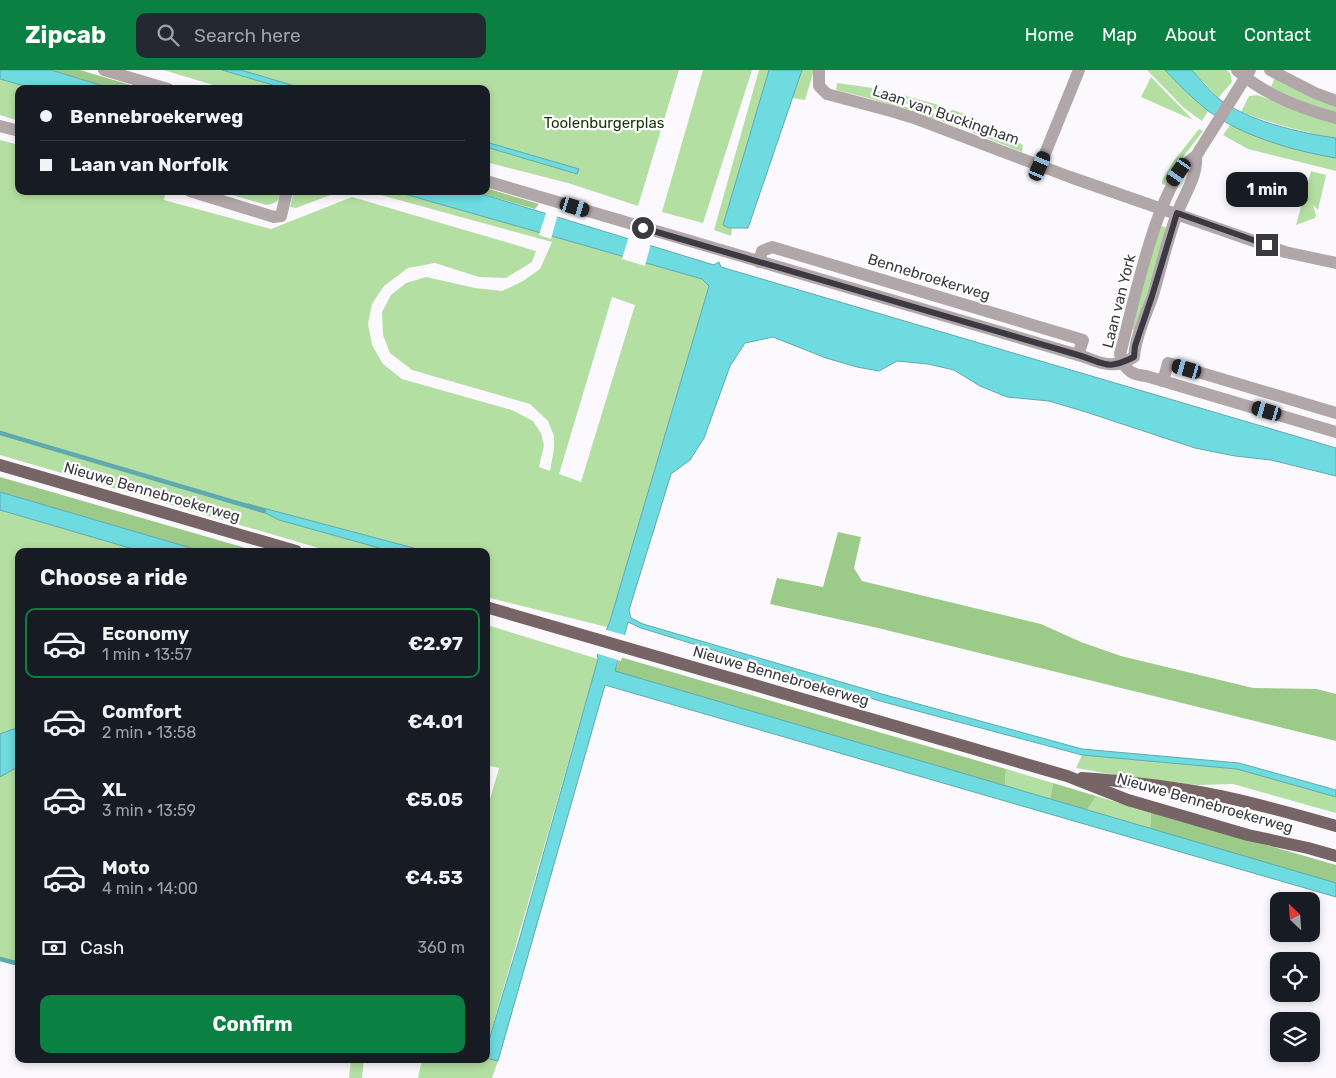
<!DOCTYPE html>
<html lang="en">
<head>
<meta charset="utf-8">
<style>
	body { margin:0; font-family:Rubik,sans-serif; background:#242831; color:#f1f3f6; height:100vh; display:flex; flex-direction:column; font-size:19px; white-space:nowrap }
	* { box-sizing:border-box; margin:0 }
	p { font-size:16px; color:#9ea1a6 }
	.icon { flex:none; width:28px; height:28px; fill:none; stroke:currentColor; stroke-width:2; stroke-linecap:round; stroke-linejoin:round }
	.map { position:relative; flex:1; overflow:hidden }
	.side { position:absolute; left:15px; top:478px; width:475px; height:515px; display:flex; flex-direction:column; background:#171b24; border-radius:10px; box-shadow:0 2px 8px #0003 }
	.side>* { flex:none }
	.top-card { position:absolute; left:15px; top:15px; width:475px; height:110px; border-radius:10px; box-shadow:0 2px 8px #0003; display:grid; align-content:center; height:110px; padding:0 25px; background:#171b24 }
	.needle { width:32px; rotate:335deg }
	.fabs { position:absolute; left:1270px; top:822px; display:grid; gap:10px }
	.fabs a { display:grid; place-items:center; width:50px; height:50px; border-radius:10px; background:#171b24; box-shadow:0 2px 8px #0003; font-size:25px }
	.end { position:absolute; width:22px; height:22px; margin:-11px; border:6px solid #3b3941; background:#fff; box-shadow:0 0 0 2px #fff }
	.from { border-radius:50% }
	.bubble { position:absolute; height:35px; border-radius:10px; background:#171b24; box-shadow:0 2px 8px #0003; font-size:16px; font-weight:700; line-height:35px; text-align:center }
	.car { position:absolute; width:15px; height:30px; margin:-15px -8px; border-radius:6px; box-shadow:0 0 4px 1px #0007; background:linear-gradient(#222 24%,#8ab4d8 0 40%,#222 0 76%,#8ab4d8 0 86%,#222 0) }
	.top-card b { display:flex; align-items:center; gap:18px; height:48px; font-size:19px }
	.top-card b+b { border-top:1px solid #363941 }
	.top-card i { width:12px; height:12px; background:#f1f3f6 }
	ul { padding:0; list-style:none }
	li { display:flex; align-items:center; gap:15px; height:70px; margin:0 10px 8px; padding:0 15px; border:2px solid transparent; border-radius:10px }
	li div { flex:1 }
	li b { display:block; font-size:19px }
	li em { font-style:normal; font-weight:700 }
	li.selected { border-color:#0b8043 }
	li>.icon { width:45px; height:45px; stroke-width:1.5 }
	h2 { padding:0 25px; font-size:22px; line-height:60px }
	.pay { display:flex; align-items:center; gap:12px; height:55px; padding:0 25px; font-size:19px }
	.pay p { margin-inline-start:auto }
	.action { display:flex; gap:10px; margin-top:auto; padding:10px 25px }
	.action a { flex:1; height:58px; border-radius:10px; background:#0b8043; color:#fff; font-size:20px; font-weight:700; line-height:58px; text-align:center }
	header { display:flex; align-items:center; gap:30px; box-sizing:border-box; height:70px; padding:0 25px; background:#0b8043; color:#fff }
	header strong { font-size:24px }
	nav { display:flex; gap:28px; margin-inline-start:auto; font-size:18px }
	.search { width:350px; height:45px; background:#242831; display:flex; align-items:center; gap:12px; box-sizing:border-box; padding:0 18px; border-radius:10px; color:#9ea1a6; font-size:19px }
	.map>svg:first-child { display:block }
	.green { fill:#b4dfa2; fill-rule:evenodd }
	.forest { fill:#9cca89 }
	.water { fill:#6ddbe0; stroke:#5eaab0 }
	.pier { fill:#fbf9fd }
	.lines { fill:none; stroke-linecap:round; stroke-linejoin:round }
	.stream { stroke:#5eaab0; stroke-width:4.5 }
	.minor { stroke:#b2a7a8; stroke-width:12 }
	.major { stroke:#766466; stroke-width:12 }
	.route { stroke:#3b3941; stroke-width:6 }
	.labels { text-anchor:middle; stroke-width:4.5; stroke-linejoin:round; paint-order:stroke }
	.street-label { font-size:15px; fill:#3b3941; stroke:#fff }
	.park-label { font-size:15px; fill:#183508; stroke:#fff }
</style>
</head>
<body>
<header>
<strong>Zipcab</strong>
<div class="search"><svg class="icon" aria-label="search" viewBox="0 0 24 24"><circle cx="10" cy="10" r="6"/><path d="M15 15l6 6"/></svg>Search here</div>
<nav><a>Home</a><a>Map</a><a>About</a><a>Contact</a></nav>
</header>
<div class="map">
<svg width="1336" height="1008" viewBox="0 0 1336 1008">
	<rect width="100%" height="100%" fill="#fbf9fd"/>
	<g class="green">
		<polygon points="163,0 222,0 286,19 227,19"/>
		<polygon points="237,0 679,0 638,136 568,113 486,92 486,77 577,103 486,74 486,19 300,19"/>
		<polygon points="703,0 752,0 703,153 662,142"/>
		<polygon points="759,0 769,0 723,155 732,159 731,166 714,160"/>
		<polygon points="801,0 814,0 805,30 792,28"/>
		<polygon points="1147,0 1165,0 1208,41 1202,51 1184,38"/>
		<polygon points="1192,0 1226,0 1230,3 1232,12 1218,28"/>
		<polygon points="1151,7 1193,50 1141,27"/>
		<polygon points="1275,8 1336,35 1336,43 1295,29 1271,17"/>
		<polygon points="0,9 35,19 19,19 19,51 0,45"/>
		<polygon points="837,13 873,18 908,38 928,43 940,44 953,40 964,44 959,57 872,29 836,20"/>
		<path d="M892 22 946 37C922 43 911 37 891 25Z"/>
		<path d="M1257 25 1336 52V68C1303 63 1272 53 1241 42L1249 26Z"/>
		<polygon points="978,51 1023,75 1022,82 972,62 975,53"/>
		<polygon points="1230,55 1276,73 1336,88 1336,101 1248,79 1223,65"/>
		<polygon points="1199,59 1203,61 1173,100 1166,115 1162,114 1162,111 1173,92"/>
		<path d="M0 70 19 75V121H166L164 130 271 159 352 127 536 181 532 192 506 208 479 207 435 193 408 198 384 216 372 234 368 254 372 275 383 294 402 309 512 340 533 351 541 363 544 375 539 397 550 401 554 379V366L548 351 530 334 412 300 390 283 383 265 382 242 391 225 406 213 426 207 475 218 502 221 523 211 540 199 552 172 366 121H394L702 209 709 216 610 551 607 557 486 527V481H425L251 435 279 450 390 481H329L0 385ZM612 227 635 235 581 412 559 404Z"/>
		<polygon points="1311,101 1326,105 1318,140 1313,135 1316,145 1315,148 1296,155"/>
		<path d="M220 121H282C279 131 276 134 266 135Z"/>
		<polygon points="294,121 341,121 296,138 290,137"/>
		<polygon points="1163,156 1165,157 1167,162 1135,260 1130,259 1159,157"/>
		<polygon points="0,440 140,481 19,481 19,894 0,889"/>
		<polygon points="490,556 598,589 486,979 486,743 499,698 486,695 486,566"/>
		<polygon points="1082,685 1237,699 1336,727 1336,743 1233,714 1198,715 1121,706 1076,698"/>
		<polygon points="1006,699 1053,713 1050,729 1005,716"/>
		<polygon points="1096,726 1151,742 1150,759 1087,740"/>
		<polygon points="486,988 498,991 492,1008 418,1008 422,989"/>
		<polygon points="351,989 364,989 362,1008 349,1008"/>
	</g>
	<g class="forest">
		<polygon points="51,0 80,0 144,19 113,19"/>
		<polygon points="486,118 539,134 535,139 472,121 486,121"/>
		<polygon points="0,407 256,481 201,481 0,422"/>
		<polygon points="838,462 861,467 854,498 862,511 1041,554 1081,572 1121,586 1253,618 1317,619 1336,624 1336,671 878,558 770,534 777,508 823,517"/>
		<polygon points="620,587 1006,699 1005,716 615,601"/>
		<polygon points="1053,713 1096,726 1087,740 1050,729"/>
		<polygon points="1151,742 1336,795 1336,813 1150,759"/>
	</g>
	<g class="water">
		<polygon points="0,0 51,0 113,19 35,19 0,9"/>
		<polygon points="222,0 241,0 305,19 286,19"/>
		<polygon points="769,0 802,0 748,158 729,158 723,155"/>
		<path d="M1165 0H1192C1200 9 1209 21 1219 29 1248 51 1300 63 1336 68V88C1294 81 1241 66 1207 40 1192 28 1178 14 1165 0Z"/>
		<polygon points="486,72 579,99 577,104 486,77"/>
		<polygon points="394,121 472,121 714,195 719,192 721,197 1336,378 1336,406 1271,390 1235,386 1195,378 1086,342 1049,331 1007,327 980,316 954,300 928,294 897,291 879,301 857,297 826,288 773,267 745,273 730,296 704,368 690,390 671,404 629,540 631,548 643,554 882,624 1082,679 1239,693 1336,720 1336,727 1237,699 1082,685 880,631 641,558 628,552 615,601 1336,813 1336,827 605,615 498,991 486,988 486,980 520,867 598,589 597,582 610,551 709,216 702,209"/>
		<polygon points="0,422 201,481 140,481 0,440"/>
		<polygon points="248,434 425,481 390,481 279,450"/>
		<polygon points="19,657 19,696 0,707 0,664"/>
	</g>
	<g class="pier">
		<polygon points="547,140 558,144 551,169 539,165"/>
		<polygon points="629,166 651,173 645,196 622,189"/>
		<polygon points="603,559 628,566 621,591 595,583"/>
	</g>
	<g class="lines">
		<g class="stream">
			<polyline points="0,363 264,441"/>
			<polyline points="0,889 19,894"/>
		</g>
		<g class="minor">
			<polyline points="104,0 168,19"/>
			<polyline points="819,0 819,16 827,24 891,41 914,48 1070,107 1285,182 1336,193"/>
			<path d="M1237 0C1263 24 1302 39 1336 48"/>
			<polyline points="1270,0 1315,23 1336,31"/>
			<polyline points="0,56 19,61"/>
			<path d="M1196 86C1198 107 1183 126 1177 144 1167 170 1161 198 1153 225 1146 245 1136 265 1134 287L1123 293 1120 284C1132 241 1159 105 1196 86L1250 0"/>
			<polyline points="1040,96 1079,0"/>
			<path d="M486 111 1078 285C1096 290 1103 297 1123 293 1129 303 1135 305 1146 306L1336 362"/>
			<polyline points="190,121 274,147 281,146 287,121"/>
			<polyline points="759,192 762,181 772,177 1083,270 1078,285"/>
			<polyline points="1163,311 1168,293 1336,343"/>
		</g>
		<g class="major">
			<polyline points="0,395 296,481"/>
			<polyline points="486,537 1067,706 1128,730 1248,765 1308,778 1336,786"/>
			<path d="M1082 708C1121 711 1160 715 1199 722 1245 730 1291 743 1336 756"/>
		</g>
	</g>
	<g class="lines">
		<path class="route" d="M643 158 1078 285C1105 293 1106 301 1134 287L1135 276 1152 226 1177 143 1267 175"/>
	</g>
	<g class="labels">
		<g class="street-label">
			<text transform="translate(946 45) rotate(19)" y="5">Laan van Buckingham</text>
			<text transform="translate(929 207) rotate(17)" y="5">Bennebroekerweg</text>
			<text transform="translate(1119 231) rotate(-76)" y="5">Laan van York</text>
			<text transform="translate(152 422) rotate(16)" y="5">Nieuwe Bennebroekerweg</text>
			<text transform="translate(781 606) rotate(16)" y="5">Nieuwe Bennebroekerweg</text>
			<text transform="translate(1205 733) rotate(16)" y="5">Nieuwe Bennebroekerweg</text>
		</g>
		<g class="park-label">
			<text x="604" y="58">Toolenburgerplas</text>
		</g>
	</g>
</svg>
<div class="fabs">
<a><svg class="needle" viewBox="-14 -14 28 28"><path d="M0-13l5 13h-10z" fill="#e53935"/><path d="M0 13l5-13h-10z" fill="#9ea1a6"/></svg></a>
<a><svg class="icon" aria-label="locate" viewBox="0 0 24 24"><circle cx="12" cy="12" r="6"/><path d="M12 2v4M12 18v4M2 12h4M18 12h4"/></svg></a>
<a><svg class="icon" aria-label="layers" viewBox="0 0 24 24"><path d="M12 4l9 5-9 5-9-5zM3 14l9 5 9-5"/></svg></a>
</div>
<i class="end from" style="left:643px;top:158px"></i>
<i class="end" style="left:1267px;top:175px"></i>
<div class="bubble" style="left:1226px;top:102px;width:82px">1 min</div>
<i class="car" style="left:1040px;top:96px;rotate:23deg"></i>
<i class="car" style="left:1179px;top:102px;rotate:215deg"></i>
<i class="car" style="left:575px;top:137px;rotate:107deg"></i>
<i class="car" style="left:1187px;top:299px;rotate:286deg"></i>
<i class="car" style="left:1267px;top:341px;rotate:286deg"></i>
<div class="top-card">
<b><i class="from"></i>Bennebroekerweg</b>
<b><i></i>Laan van Norfolk</b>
</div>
<section class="side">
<h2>Choose a ride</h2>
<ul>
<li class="selected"><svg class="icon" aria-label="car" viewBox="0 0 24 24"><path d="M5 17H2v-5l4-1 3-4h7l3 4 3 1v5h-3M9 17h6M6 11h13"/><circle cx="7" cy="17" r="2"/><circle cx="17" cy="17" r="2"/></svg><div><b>Economy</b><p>1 min · 13:57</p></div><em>€2.97</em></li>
<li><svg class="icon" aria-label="car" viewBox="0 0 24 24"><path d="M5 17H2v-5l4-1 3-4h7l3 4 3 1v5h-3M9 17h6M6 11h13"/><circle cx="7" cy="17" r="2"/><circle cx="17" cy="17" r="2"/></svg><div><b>Comfort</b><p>2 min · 13:58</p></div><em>€4.01</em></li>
<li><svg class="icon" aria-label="car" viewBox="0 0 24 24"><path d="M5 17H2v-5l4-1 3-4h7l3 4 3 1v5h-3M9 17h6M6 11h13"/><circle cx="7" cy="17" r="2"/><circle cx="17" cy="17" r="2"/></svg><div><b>XL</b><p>3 min · 13:59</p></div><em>€5.05</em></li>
<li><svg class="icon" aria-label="car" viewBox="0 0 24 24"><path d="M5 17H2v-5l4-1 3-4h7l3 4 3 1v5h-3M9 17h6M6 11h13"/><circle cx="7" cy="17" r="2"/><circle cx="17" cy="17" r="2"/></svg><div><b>Moto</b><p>4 min · 14:00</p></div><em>€4.53</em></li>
</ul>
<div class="pay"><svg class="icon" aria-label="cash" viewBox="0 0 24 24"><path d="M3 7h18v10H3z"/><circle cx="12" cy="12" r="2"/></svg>Cash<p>360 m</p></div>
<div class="action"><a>Confirm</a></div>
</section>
</div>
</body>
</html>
